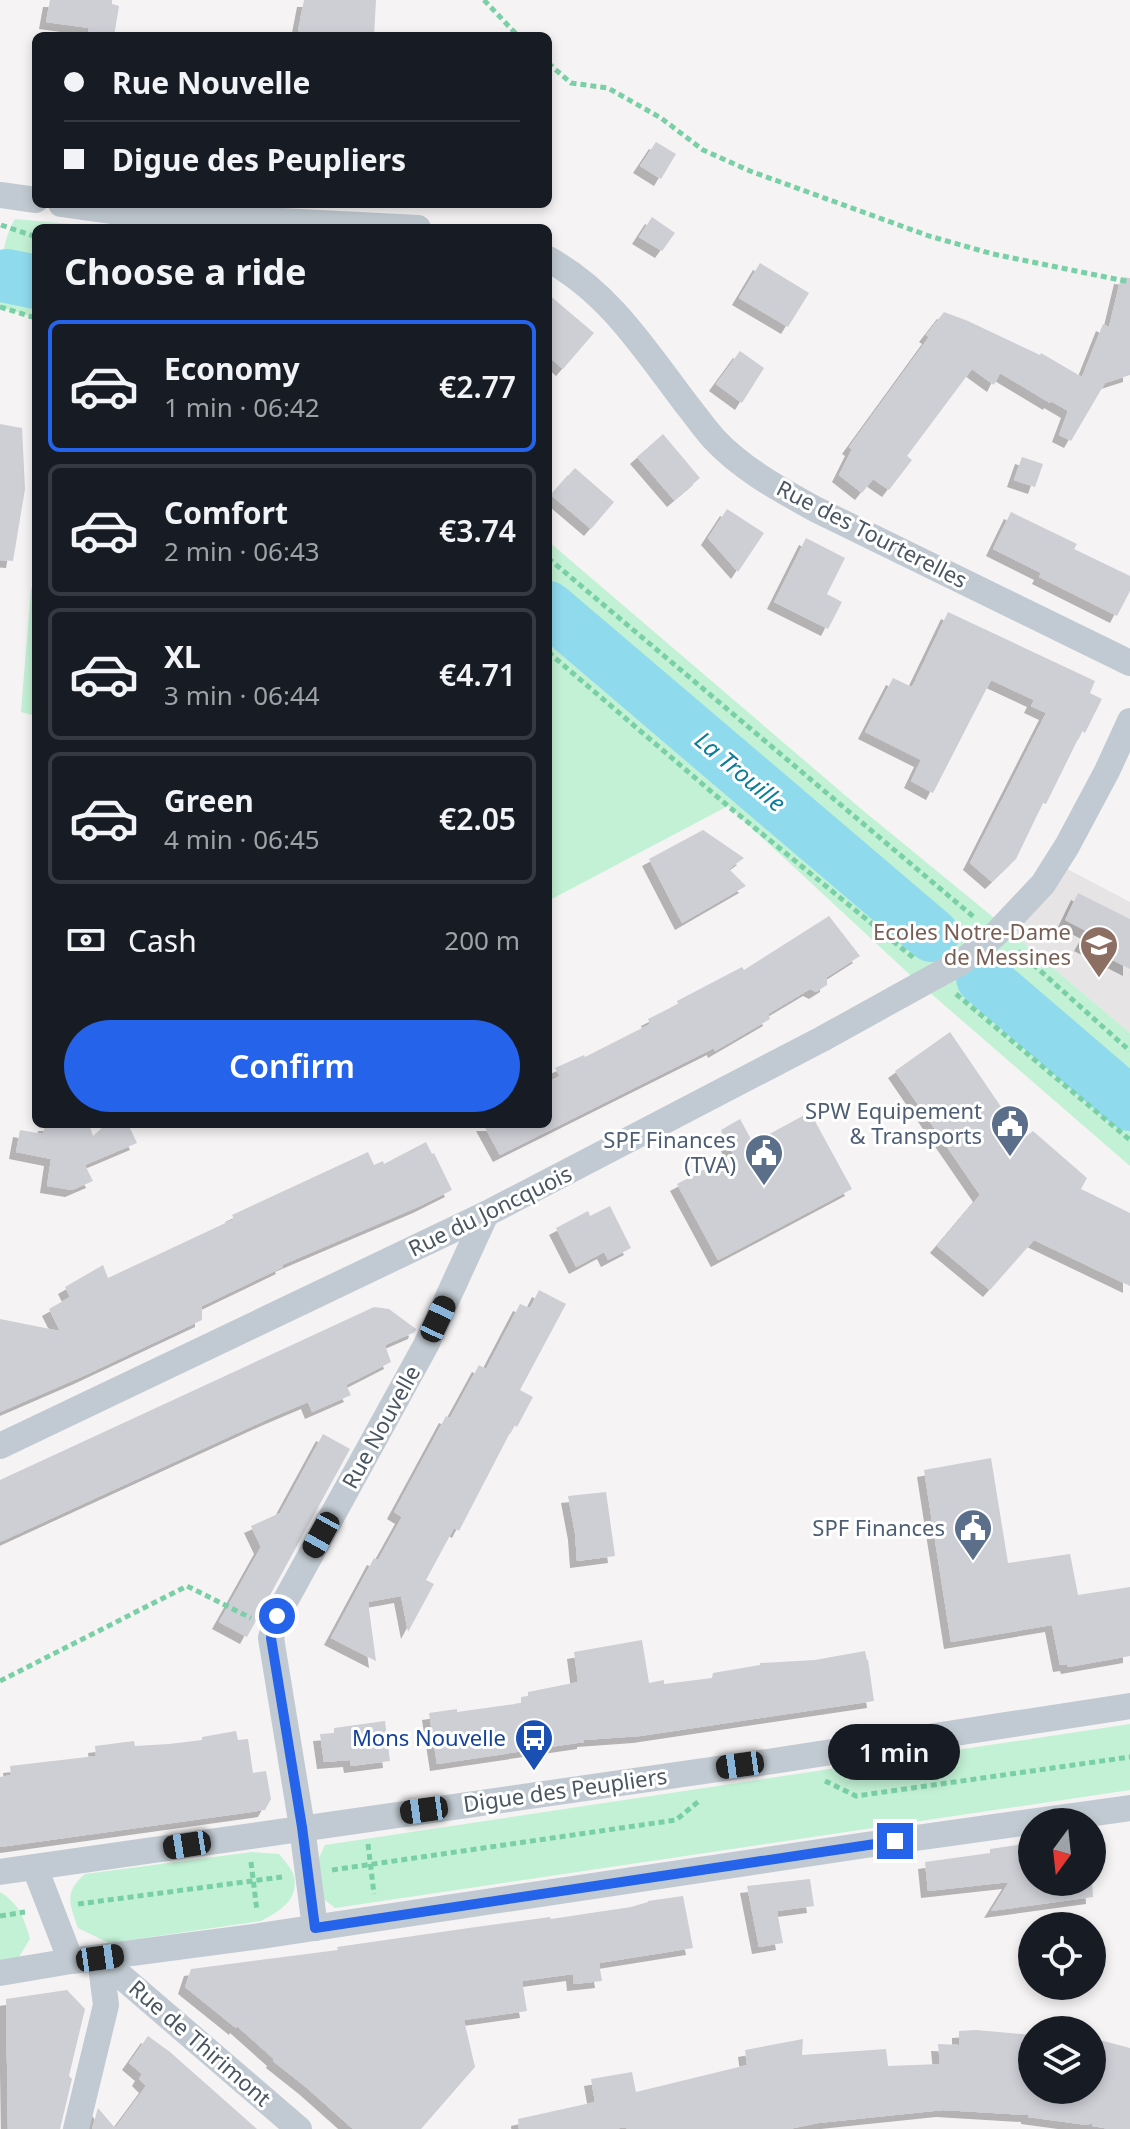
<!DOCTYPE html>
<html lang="en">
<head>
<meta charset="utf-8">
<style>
	body { margin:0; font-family:"Noto Sans",sans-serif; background:#242831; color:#f1f3f6; height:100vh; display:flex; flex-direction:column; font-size:30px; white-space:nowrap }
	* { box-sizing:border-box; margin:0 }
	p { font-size:26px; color:#9ea1a6 }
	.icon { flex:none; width:44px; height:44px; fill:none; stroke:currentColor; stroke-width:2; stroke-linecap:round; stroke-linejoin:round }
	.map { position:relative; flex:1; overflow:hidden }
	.drawer { position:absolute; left:32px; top:224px; width:520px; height:904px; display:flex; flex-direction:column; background:#171b24; border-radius:12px; box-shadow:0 4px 12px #0003 }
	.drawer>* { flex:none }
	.banner { position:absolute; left:32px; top:32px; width:520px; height:176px; border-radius:12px; box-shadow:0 4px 12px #0003; display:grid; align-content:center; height:176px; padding:0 32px; background:#171b24 }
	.needle { width:52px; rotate:195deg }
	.tools { position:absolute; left:1018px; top:1808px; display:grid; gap:16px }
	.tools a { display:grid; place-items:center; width:88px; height:88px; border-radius:50%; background:#171b24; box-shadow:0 4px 12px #0003; font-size:40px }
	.end { position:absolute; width:36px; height:36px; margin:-18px; border:10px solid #2563eb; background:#fff; box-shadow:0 0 0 4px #fff }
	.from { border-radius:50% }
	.bubble { position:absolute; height:56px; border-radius:28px; background:#171b24; box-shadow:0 4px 12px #0003; font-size:26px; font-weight:600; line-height:56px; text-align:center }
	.car { position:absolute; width:24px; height:48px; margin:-24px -12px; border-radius:10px; box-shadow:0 0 6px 2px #0007; background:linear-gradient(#222 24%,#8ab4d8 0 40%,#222 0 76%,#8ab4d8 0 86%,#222 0) }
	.banner b { display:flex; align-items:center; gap:28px; height:76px; font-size:30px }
	.banner b+b { border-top:2px solid #363941 }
	.banner i { width:20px; height:20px; background:#f1f3f6 }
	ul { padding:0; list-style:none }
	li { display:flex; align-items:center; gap:24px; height:132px; margin:0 16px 12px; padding:0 16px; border:4px solid #363941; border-radius:12px }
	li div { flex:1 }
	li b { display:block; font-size:30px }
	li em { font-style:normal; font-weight:600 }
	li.active { border-color:#2563eb }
	li>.icon { width:72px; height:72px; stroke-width:1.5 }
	h2 { padding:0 32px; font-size:36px; line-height:96px }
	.pay { display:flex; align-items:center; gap:20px; height:88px; padding:0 32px; font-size:30px }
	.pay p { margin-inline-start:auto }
	.primary-button { display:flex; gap:16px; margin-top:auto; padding:16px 32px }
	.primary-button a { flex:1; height:92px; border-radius:48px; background:#2563eb; color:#fff; font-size:32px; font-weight:600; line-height:92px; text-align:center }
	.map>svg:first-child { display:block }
	.education { fill:#e6e4e5 }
	.green { fill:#c3f1d5 }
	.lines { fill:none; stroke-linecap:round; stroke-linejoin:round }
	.river { stroke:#90daee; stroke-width:54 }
	.building { fill:#cdcfd5; filter:url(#shadow) }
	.path { stroke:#7ad0a6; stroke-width:5; stroke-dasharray:6 4; stroke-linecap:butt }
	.minor { stroke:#c1cad2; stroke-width:26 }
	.route { stroke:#2563eb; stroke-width:10 }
	.labels { text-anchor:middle; stroke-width:6; stroke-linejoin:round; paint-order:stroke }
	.street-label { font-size:22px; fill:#4a5661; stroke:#fff }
	.education-label { font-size:22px; fill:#785e54; stroke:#fff; text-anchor:end }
	.service-label { font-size:22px; fill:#4e5e75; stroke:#fff; text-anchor:end }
	.transit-label { font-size:22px; fill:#164399; stroke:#fff; text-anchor:end }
	.water-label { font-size:24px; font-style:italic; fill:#0c7c9b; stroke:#fff }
</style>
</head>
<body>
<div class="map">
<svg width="1130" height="2129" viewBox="0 0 1130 2129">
	<defs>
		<filter id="shadow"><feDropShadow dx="-7" dy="7" stdDeviation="0" flood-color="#0004"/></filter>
	</defs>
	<rect width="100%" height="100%" fill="#f5f3f3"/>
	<polygon class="education" points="1056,863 1130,902 1130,1033 1004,926"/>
	<g class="green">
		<path d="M15 219 116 228H36V318L0 307C0 279 0 244 15 219Z"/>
		<polygon points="548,541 860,808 1004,926 1130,1033 1130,1166 921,985 728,806 548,901"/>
		<polygon points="31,588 36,590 36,716 21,712"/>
		<polygon points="1130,1724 1130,1790 335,1908 321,1897 318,1860 325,1845"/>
		<path d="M252 1852 279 1854C284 1860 292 1869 294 1876 299 1901 279 1911 261 1921L109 1943 78 1928C70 1904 63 1893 85 1874Z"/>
		<path d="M0 1892C19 1904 24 1918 30 1939L17 1960 0 1962Z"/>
	</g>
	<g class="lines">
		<g class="river">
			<polyline points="7,276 36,282"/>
			<polyline points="548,608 932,935"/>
			<polyline points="983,978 1130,1104"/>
		</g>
	</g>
	<g class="building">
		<polygon points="50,0 112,0 112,4 119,6 114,36 88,36 89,28 46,22"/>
		<polygon points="304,0 376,0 374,36 327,36 298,31"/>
		<polygon points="656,142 676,154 661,179 640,166"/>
		<polygon points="652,217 675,233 662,251 639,237"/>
		<polygon points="760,263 809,293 788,327 739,298"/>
		<polygon points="1121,277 1130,278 1130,375 1105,383 1071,441 1059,435 1068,411 1051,401 1050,403 1000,373 994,385 972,369 907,456 912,460 889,490 873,479 862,493 839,475 852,449 849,447 929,337 926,335 944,312 968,321 1040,355 1041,353 1082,377 1103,324 1109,327"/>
		<polygon points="548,294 594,333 563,369 548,356"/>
		<polygon points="740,351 764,368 742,403 716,384"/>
		<polygon points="0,424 22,428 25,489 13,561 0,560"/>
		<polygon points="663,434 700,478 674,500 637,457"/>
		<polygon points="1022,457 1043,464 1035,487 1014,480"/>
		<polygon points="575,468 614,502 591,529 551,495"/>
		<polygon points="727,509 764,533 738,572 708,538"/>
		<polygon points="1011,512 1077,544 1074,549 1130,576 1130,591 1117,616 1039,577 1041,573 993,549"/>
		<polygon points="806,538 845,558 827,594 842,602 828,629 774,602"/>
		<polygon points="948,612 1095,681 1090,693 1102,699 1085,733 1082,731 1046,804 1043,803 1016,859 992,882 970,863 1046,713 1031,706 1034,700 991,680 933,793 911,781 921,760 865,732 893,678 912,687"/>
		<polygon points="703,830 744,858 729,869 746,886 682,923 649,859"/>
		<polygon points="1078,893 1130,919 1130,969 1081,944 1088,932 1065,920"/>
		<polygon points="829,916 860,956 827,977 827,985 816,992 810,989 768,1014 770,1019 715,1051 714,1048 500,1155 483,1124 548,1124 548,1082 560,1076 555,1068 584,1055 585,1057 650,1024 648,1019 678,1004 677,1001 742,967 744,970"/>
		<polygon points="950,1032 1023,1139 1033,1131 1087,1178 1081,1189 1130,1213 1130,1286 1034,1240 990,1290 937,1246 980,1195 895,1071"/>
		<polygon points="810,1112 852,1189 718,1260 677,1184 733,1154 721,1130 740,1119 753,1143"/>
		<polygon points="45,1124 89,1124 93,1136 106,1124 128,1124 137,1143 85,1165 93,1181 72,1190 47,1186 51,1159 16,1152 20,1130 43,1134"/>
		<polygon points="426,1142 432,1154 434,1153 452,1190 420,1206 282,1265 283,1267 202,1306 202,1320 81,1377 0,1412 0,1319 60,1331 49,1309 70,1297 65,1287 103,1265 108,1278 234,1219 232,1215 368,1152 374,1165 383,1161 384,1164"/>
		<polygon points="610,1206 631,1248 608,1260 604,1252 576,1267 556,1228 588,1211 590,1216"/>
		<polygon points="539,1290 566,1304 520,1390 533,1397 517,1427 514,1425 459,1531 454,1528 426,1580 434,1584 408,1632 401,1596 368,1602 376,1661 331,1638 374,1558 378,1560 402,1517 394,1512 446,1416 450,1418 479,1365 486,1369 520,1304 530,1308"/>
		<polygon points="374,1307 389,1309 416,1329 415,1332 385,1345 391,1362 346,1385 351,1395 312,1412 308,1402 268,1419 0,1542 0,1480"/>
		<polygon points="323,1434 350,1449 247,1637 219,1622 261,1547 251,1526 280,1513"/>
		<polygon points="991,1458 1008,1563 1070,1554 1078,1595 1130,1587 1130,1656 1068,1667 1067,1664 1060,1665 1052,1625 951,1642 924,1470"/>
		<polygon points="606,1492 615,1556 577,1561 575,1533 568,1496"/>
		<polygon points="642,1640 649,1683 664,1680 664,1684 712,1678 713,1673 760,1665 760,1663 815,1660 865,1651 867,1660 868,1660 874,1701 640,1736 584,1740 584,1742 437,1764 429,1713 457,1709 457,1712 522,1703 521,1697 528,1696 528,1692 578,1682 574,1652"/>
		<polygon points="385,1721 390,1761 351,1766 350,1760 324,1762 320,1734 334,1733 334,1728"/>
		<polygon points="236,1731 238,1740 248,1739 253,1773 266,1771 271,1799 265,1810 0,1847 0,1777 11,1775 10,1766 96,1756 95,1746 134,1741 135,1746 169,1744 202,1740 202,1737"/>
		<polygon points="1032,1843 1032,1882 1092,1882 1093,1897 991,1911 1009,1882 928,1891 925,1862 990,1853 990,1849"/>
		<polygon points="810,1879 814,1906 777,1911 783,1943 759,1947 747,1886"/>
		<polygon points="683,1896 693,1948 599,1963 602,1981 574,1984 573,1974 522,1981 527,2011 464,2020 475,2067 421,2129 353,2129 307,2088 273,2061 274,2059 237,2026 236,2028 185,1987 191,1969 338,1950 337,1947 476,1927 550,1917 551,1919 631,1907 648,1902 648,1901"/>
		<polygon points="67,1990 85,2009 69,2076 72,2079 60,2129 8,2129 6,1999"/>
		<polygon points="976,2030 1032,2035 1032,2090 1092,2090 1092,2038 1130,2048 1130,2129 1110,2129 1092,2126 1092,2123 1087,2125 1028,2117 1028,2115 943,2110 818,2123 789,2129 627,2129 626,2127 614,2129 519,2129 518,2119 595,2102 591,2079 632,2072 636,2092 747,2065 745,2050 803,2039 802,2055 886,2049 888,2066 940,2064 938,2044 959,2045 959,2031"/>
		<polygon points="148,2036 170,2052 257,2129 92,2129 98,2108 115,2128 146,2086 139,2079 142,2074 129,2063"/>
	</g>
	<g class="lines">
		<g class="path">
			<polyline points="484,0 518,36"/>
			<polyline points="548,63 571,83 608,88 661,118 703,150 750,171 929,236 993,254 1130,282"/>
			<polyline points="1,225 36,237"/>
			<polyline points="0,307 36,318"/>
			<polyline points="548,558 975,918"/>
			<polyline points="548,652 728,806 915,959"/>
			<polyline points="1018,951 1130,1051"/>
			<polyline points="956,994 1130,1140"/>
			<polyline points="0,1681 187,1586 251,1618"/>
			<polyline points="825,1781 856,1796 1130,1757"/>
			<polyline points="368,1844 374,1894"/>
			<polyline points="251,1862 257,1911"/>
			<polyline points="332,1870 676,1820 699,1801"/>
			<polyline points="78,1904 282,1877"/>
			<polyline points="0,1916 25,1912"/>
		</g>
		<g class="minor">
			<polyline points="0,195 36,200"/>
			<polyline points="61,204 125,213 418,228"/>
			<path d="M548 259C610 293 645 350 687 405 696 416 704 428 714 439 742 469 779 489 815 509L1130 663"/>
			<polyline points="0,1446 486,1214 822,1039 963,961 995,935 1043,884 1067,846 1107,771 1130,721"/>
			<polyline points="35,1868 71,1961"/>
			<polyline points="0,1872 767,1762 1130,1706"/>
			<polyline points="315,1928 302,1827 271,1638 277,1616 426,1345 486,1214"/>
			<polyline points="100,1958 299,2129"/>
			<polyline points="0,1973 71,1961 260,1936 866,1845 1130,1808"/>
			<polyline points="76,2129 106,2005 100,1958"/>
		</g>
	</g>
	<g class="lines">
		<polyline class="route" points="277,1616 271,1638 302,1827 315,1928 895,1841"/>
	</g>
	<defs>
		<symbol id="school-pin" viewBox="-11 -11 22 30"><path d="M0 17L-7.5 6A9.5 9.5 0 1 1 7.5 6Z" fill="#8d6e63" stroke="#fff"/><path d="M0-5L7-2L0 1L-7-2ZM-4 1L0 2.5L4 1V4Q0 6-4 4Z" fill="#fff"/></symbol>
		<symbol id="civic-pin" viewBox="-11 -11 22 30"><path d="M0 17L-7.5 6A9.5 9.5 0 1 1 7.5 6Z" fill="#5c6f8a" stroke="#fff"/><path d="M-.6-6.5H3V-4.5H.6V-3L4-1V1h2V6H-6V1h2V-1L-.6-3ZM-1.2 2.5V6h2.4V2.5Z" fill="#fff"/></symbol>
		<symbol id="bus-pin" viewBox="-11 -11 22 30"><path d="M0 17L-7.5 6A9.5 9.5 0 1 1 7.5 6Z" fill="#1a4fb4" stroke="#fff"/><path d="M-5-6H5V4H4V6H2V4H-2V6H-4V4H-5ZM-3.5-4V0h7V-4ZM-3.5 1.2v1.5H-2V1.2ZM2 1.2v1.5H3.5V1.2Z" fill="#fff"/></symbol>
	</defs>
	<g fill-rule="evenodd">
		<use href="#school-pin" x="1077" y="923" width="44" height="60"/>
		<use href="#civic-pin" x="988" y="1102" width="44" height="60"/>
		<use href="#civic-pin" x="742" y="1131" width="44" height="60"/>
		<use href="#civic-pin" x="951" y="1506" width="44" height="60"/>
		<use href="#bus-pin" x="512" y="1716" width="44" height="60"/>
	</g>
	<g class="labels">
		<g class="street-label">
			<text transform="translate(872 534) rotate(27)" y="8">Rue des Tourterelles</text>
			<text transform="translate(490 1211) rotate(-26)" y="8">Rue du Joncquois</text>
			<text transform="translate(381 1427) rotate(-61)" y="8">Rue Nouvelle</text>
			<text transform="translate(565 1790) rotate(-8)" y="8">Digue des Peupliers</text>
			<text transform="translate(200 2043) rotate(41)" y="8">Rue de Thirimont</text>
		</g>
		<g class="education-label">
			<text x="1071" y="940">Ecoles Notre-Dame<tspan x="1071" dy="25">de Messines</tspan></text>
		</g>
		<g class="service-label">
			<text x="982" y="1119">SPW Equipement<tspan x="982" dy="25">&amp; Transports</tspan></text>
			<text x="736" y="1148">SPF Finances<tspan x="736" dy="25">(TVA)</tspan></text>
			<text x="945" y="1536">SPF Finances</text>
		</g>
		<g class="transit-label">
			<text x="506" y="1746">Mons Nouvelle</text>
		</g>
		<g class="water-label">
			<text transform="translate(740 772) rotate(40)" y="8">La Trouille</text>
		</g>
	</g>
</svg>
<div class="tools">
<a><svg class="needle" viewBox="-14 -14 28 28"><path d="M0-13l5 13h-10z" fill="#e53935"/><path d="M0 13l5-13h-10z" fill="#9ea1a6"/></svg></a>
<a><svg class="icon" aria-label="locate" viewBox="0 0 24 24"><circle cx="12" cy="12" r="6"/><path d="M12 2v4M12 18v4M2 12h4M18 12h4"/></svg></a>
<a><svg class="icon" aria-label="layers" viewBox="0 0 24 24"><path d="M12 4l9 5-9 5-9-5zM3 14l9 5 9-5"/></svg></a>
</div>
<i class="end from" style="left:277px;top:1616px"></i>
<i class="end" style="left:895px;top:1841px"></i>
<div class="bubble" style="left:828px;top:1724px;width:132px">1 min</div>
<i class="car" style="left:438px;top:1319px;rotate:25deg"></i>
<i class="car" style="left:321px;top:1535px;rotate:209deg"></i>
<i class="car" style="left:740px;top:1765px;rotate:262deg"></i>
<i class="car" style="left:424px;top:1810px;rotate:262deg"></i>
<i class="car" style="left:187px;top:1845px;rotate:261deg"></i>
<i class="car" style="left:100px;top:1958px;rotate:82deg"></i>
<div class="banner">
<b><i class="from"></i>Rue Nouvelle</b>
<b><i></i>Digue des Peupliers</b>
</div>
<section class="drawer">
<h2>Choose a ride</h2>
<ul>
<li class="active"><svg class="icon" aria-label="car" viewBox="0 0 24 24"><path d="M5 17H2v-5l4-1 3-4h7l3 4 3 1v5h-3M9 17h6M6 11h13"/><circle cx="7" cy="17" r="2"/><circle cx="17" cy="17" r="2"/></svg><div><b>Economy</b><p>1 min · 06:42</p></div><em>€2.77</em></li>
<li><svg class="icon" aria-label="car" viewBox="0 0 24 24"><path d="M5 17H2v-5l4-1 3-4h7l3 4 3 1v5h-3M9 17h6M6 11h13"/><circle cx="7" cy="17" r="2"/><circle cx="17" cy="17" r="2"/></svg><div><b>Comfort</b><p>2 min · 06:43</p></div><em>€3.74</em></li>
<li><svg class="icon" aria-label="car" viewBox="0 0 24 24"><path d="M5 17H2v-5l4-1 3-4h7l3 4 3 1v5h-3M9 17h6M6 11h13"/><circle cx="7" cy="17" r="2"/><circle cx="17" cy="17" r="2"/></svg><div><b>XL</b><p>3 min · 06:44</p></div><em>€4.71</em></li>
<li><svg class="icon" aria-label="car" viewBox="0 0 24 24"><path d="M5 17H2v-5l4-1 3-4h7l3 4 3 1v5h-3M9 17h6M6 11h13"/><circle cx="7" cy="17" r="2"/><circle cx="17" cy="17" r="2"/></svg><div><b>Green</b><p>4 min · 06:45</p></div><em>€2.05</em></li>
</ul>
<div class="pay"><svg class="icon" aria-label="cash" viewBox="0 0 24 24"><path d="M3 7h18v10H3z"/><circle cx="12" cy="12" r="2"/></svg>Cash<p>200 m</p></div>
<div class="primary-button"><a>Confirm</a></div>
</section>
</div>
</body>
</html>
